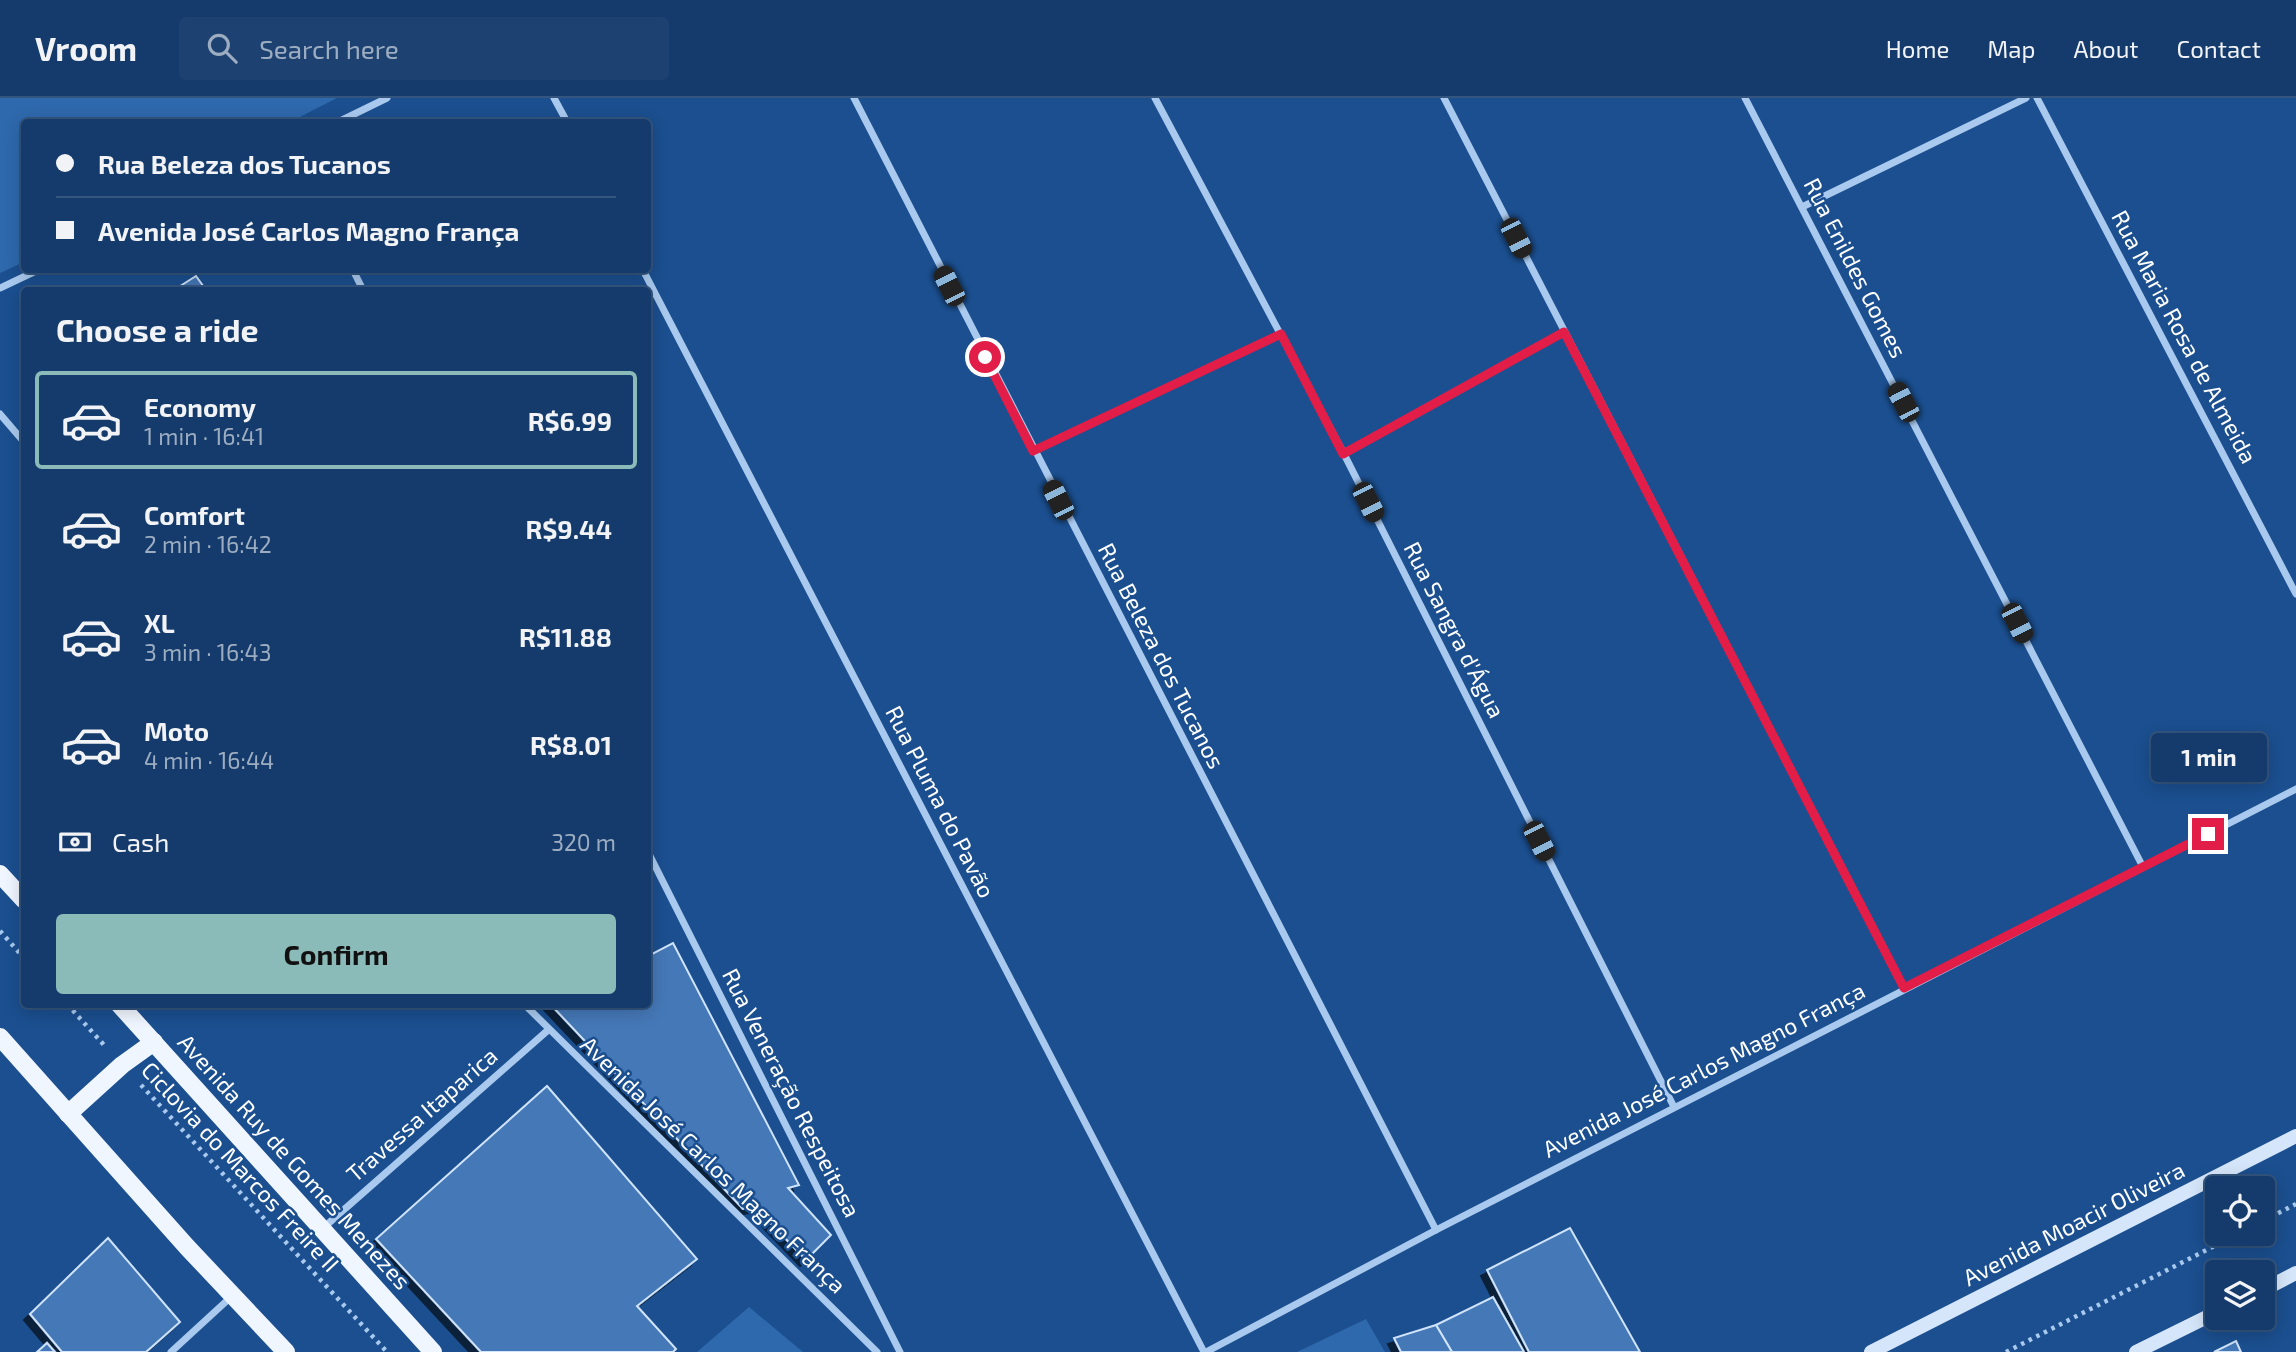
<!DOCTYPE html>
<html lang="en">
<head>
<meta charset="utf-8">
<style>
	body { margin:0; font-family:"Exo 2",sans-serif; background:#1d4271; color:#f1f3f6; height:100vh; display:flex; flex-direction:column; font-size:26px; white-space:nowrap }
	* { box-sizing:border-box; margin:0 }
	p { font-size:23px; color:#9dadc1 }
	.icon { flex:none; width:38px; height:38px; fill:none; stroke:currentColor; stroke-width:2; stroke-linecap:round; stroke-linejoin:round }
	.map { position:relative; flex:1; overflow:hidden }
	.side { position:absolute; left:21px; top:189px; width:630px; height:721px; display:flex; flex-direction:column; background:#143b6b; border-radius:7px; box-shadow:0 4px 18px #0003,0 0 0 2px #33557e }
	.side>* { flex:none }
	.hud { position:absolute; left:21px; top:21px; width:630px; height:154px; border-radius:7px; box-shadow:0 4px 18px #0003,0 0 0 2px #33557e; display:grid; align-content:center; height:154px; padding:0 35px; background:#143b6b }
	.tools { position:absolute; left:2205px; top:1078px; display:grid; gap:14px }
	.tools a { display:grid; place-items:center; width:70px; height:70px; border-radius:7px; background:#143b6b; box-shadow:0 4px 18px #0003,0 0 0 2px #33557e; font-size:35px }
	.end { position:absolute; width:32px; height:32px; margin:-16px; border:9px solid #e11d48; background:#fff; box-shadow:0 0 0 4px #fff }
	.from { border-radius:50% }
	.bubble { position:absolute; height:49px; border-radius:7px; background:#143b6b; box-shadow:0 4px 18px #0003,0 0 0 2px #33557e; font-size:23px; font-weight:700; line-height:49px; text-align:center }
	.car { position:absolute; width:21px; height:42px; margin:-21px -10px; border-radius:9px; box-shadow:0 0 5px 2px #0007; background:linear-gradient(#222 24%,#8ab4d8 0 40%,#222 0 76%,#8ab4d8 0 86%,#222 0) }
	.hud b { display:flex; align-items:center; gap:24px; height:66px; font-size:26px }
	.hud b+b { border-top:2px solid #33557e }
	.hud i { width:18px; height:18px; background:#f1f3f6 }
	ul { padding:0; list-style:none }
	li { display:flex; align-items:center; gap:21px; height:98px; margin:0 14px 10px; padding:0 21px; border:4px solid transparent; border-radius:7px }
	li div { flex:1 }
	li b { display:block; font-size:26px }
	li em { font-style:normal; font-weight:700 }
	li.selected { border-color:#8bbbb9 }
	li>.icon { width:63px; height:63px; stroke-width:1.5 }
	h2 { padding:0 35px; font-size:32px; line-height:84px }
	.pay { display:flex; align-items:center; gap:18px; height:77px; padding:0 35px; font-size:26px }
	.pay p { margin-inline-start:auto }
	.action { display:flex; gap:14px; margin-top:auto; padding:14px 35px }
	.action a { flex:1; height:80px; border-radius:7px; background:#8bbbb9; color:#111; font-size:28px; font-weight:700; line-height:80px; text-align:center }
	header { display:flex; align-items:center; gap:42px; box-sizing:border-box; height:98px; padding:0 35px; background:#143b6b; border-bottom:2px solid #33557e }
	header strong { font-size:33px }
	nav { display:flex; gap:38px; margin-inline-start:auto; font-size:24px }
	.search { width:490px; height:63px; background:#1d4271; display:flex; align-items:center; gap:18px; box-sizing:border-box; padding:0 24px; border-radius:7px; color:#9dadc1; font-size:26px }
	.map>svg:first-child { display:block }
	.green { fill:#2e69ad }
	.building { fill:#4478b7; stroke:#cfe3fa; stroke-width:2; filter:url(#shadow) }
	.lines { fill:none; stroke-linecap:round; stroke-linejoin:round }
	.path { stroke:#a9c9ee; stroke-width:4.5; stroke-dasharray:3.5 5; stroke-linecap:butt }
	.street { stroke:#a9c9ee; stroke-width:7 }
	.secondary { stroke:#d6e6fa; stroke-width:14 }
	.primary { stroke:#f0f6ff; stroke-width:18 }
	.route { stroke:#e11d48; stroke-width:9 }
	.labels { text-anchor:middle; stroke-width:5; stroke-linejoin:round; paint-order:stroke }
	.street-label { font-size:23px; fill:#fff; stroke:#1b4f8f }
</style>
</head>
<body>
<header>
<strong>Vroom</strong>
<div class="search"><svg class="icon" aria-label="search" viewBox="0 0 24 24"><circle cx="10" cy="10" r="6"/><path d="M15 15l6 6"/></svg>Search here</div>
<nav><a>Home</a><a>Map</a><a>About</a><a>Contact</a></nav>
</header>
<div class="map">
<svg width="2296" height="1254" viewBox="0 0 2296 1254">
	<defs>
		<filter id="shadow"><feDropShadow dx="-6" dy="6" stdDeviation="0" flood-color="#0009"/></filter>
	</defs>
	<rect width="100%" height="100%" fill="#1b4f8f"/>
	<g class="green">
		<polygon points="0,0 337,0 290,24 24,24 24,164 0,175"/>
		<polygon points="749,1209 803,1254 697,1254"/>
		<polygon points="1366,1221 1385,1254 1297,1254"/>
	</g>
	<g class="building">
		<polygon points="196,178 206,192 174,192"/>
		<polygon points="673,845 799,1087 788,1090 831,1137 806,1162 755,1109 743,1111 551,907 648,906 648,858"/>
		<polygon points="547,988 697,1161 637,1208 676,1251 673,1254 481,1254 376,1141"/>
		<polygon points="1570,1130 1640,1254 1529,1254 1487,1172"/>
		<polygon points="108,1140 180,1224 146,1254 62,1254 30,1216"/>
		<polygon points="1493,1199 1524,1254 1452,1254 1436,1227"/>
		<polygon points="1436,1227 1452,1254 1401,1254 1394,1240"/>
		<polygon points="2236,1243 2241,1254 2214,1254"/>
		<polygon points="47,1245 55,1254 37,1254"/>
	</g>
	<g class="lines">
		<g class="path">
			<polyline points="0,833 24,860"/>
			<polyline points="67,906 104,947"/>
			<polyline points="141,987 387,1254"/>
			<polyline points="2263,1123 2296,1106"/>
			<polyline points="2006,1254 2238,1136"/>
		</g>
		<g class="street">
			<polyline points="554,0 567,24"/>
			<polyline points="854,0 1436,1132"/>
			<polyline points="1155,0 1344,356 1674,1009"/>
			<polyline points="1444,0 1904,890"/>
			<polyline points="1745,0 2143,769"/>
			<polyline points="2037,0 2296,496"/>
			<polyline points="338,24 387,0"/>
			<polyline points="1802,109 2026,0"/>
			<polyline points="353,172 363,192"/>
			<polyline points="643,172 1204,1254"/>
			<polyline points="0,190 38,172"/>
			<polyline points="0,316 24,344"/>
			<polyline points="1033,353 1281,236"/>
			<polyline points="1344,356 1564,234"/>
			<polyline points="648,754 900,1254"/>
			<polyline points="524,906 877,1254"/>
			<polyline points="322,1131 547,933"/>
			<polyline points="171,1254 232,1198"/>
			<polyline points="1206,1254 1436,1132 2296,691"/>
		</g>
		<g class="secondary">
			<polyline points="2263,1192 2296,1175"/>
			<polyline points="1871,1254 2296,1038"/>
			<polyline points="2136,1254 2217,1214"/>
		</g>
		<g class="primary">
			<polyline points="0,776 24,802"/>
			<polyline points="119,906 433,1254"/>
			<polyline points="0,939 187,1149 286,1254"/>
			<polyline points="68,1016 122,967 154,944"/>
		</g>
	</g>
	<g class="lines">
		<polyline class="route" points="985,259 1033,353 1281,236 1343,356 1564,234 1904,890 2208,736"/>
	</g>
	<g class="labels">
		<g class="street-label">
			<text transform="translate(1855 170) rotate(63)" y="8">Rua Enildes Gomes</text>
			<text transform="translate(2184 239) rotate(62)" y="8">Rua Maria Rosa de Almeida</text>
			<text transform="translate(1454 532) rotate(63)" y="8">Rua Sangra d'Água</text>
			<text transform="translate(1161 558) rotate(63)" y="8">Rua Beleza dos Tucanos</text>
			<text transform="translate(940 704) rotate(63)" y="8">Rua Pluma do Pavão</text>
			<text transform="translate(1704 972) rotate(-27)" y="8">Avenida José Carlos Magno França</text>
			<text transform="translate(791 995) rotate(63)" y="8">Rua Veneração Respeitosa</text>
			<text transform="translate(422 1017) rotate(-41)" y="8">Travessa Itaparica</text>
			<text transform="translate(294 1064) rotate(48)" y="8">Avenida Ruy de Gomes Menezes</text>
			<text transform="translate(713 1067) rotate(44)" y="8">Avenida José Carlos Magno França</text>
			<text transform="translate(240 1069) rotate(47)" y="8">Ciclovia do Marcos Freire II</text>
			<text transform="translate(2074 1126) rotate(-27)" y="8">Avenida Moacir Oliveira</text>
		</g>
	</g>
</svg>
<div class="tools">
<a><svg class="icon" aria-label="locate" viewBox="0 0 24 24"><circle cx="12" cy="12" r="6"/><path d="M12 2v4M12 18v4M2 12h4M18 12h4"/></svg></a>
<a><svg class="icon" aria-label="layers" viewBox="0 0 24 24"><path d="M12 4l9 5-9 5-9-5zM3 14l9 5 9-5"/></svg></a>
</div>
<i class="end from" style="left:985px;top:259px"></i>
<i class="end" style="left:2208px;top:736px"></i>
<div class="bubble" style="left:2151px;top:635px;width:116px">1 min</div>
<i class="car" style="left:1516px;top:140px;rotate:153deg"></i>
<i class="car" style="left:949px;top:188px;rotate:333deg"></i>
<i class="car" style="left:1903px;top:304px;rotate:332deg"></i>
<i class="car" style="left:1058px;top:402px;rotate:333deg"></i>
<i class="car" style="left:1368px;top:404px;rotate:153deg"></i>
<i class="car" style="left:2017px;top:525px;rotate:153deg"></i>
<i class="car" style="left:1539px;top:743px;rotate:153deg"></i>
<div class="hud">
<b><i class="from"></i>Rua Beleza dos Tucanos</b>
<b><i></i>Avenida José Carlos Magno França</b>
</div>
<section class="side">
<h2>Choose a ride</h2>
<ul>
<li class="selected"><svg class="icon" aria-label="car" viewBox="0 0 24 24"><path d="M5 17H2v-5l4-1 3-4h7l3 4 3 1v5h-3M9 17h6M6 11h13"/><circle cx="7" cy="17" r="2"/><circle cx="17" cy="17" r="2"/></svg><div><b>Economy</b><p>1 min · 16:41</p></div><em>R$6.99</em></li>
<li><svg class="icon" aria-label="car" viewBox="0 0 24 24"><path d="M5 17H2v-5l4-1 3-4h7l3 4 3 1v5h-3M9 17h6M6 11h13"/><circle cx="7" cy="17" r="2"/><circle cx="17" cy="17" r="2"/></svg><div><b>Comfort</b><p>2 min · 16:42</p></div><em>R$9.44</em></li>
<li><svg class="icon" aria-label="car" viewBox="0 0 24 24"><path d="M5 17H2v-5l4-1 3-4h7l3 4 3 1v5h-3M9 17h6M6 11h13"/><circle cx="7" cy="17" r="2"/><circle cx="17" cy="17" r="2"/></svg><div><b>XL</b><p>3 min · 16:43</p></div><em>R$11.88</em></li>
<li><svg class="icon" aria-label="car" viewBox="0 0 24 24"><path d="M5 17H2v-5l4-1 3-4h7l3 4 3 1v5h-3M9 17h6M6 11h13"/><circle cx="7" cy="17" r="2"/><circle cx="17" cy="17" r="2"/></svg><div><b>Moto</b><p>4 min · 16:44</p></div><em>R$8.01</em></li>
</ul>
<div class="pay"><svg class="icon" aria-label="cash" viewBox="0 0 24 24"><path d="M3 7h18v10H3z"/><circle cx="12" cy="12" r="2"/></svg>Cash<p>320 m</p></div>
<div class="action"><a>Confirm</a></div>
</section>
</div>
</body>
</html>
